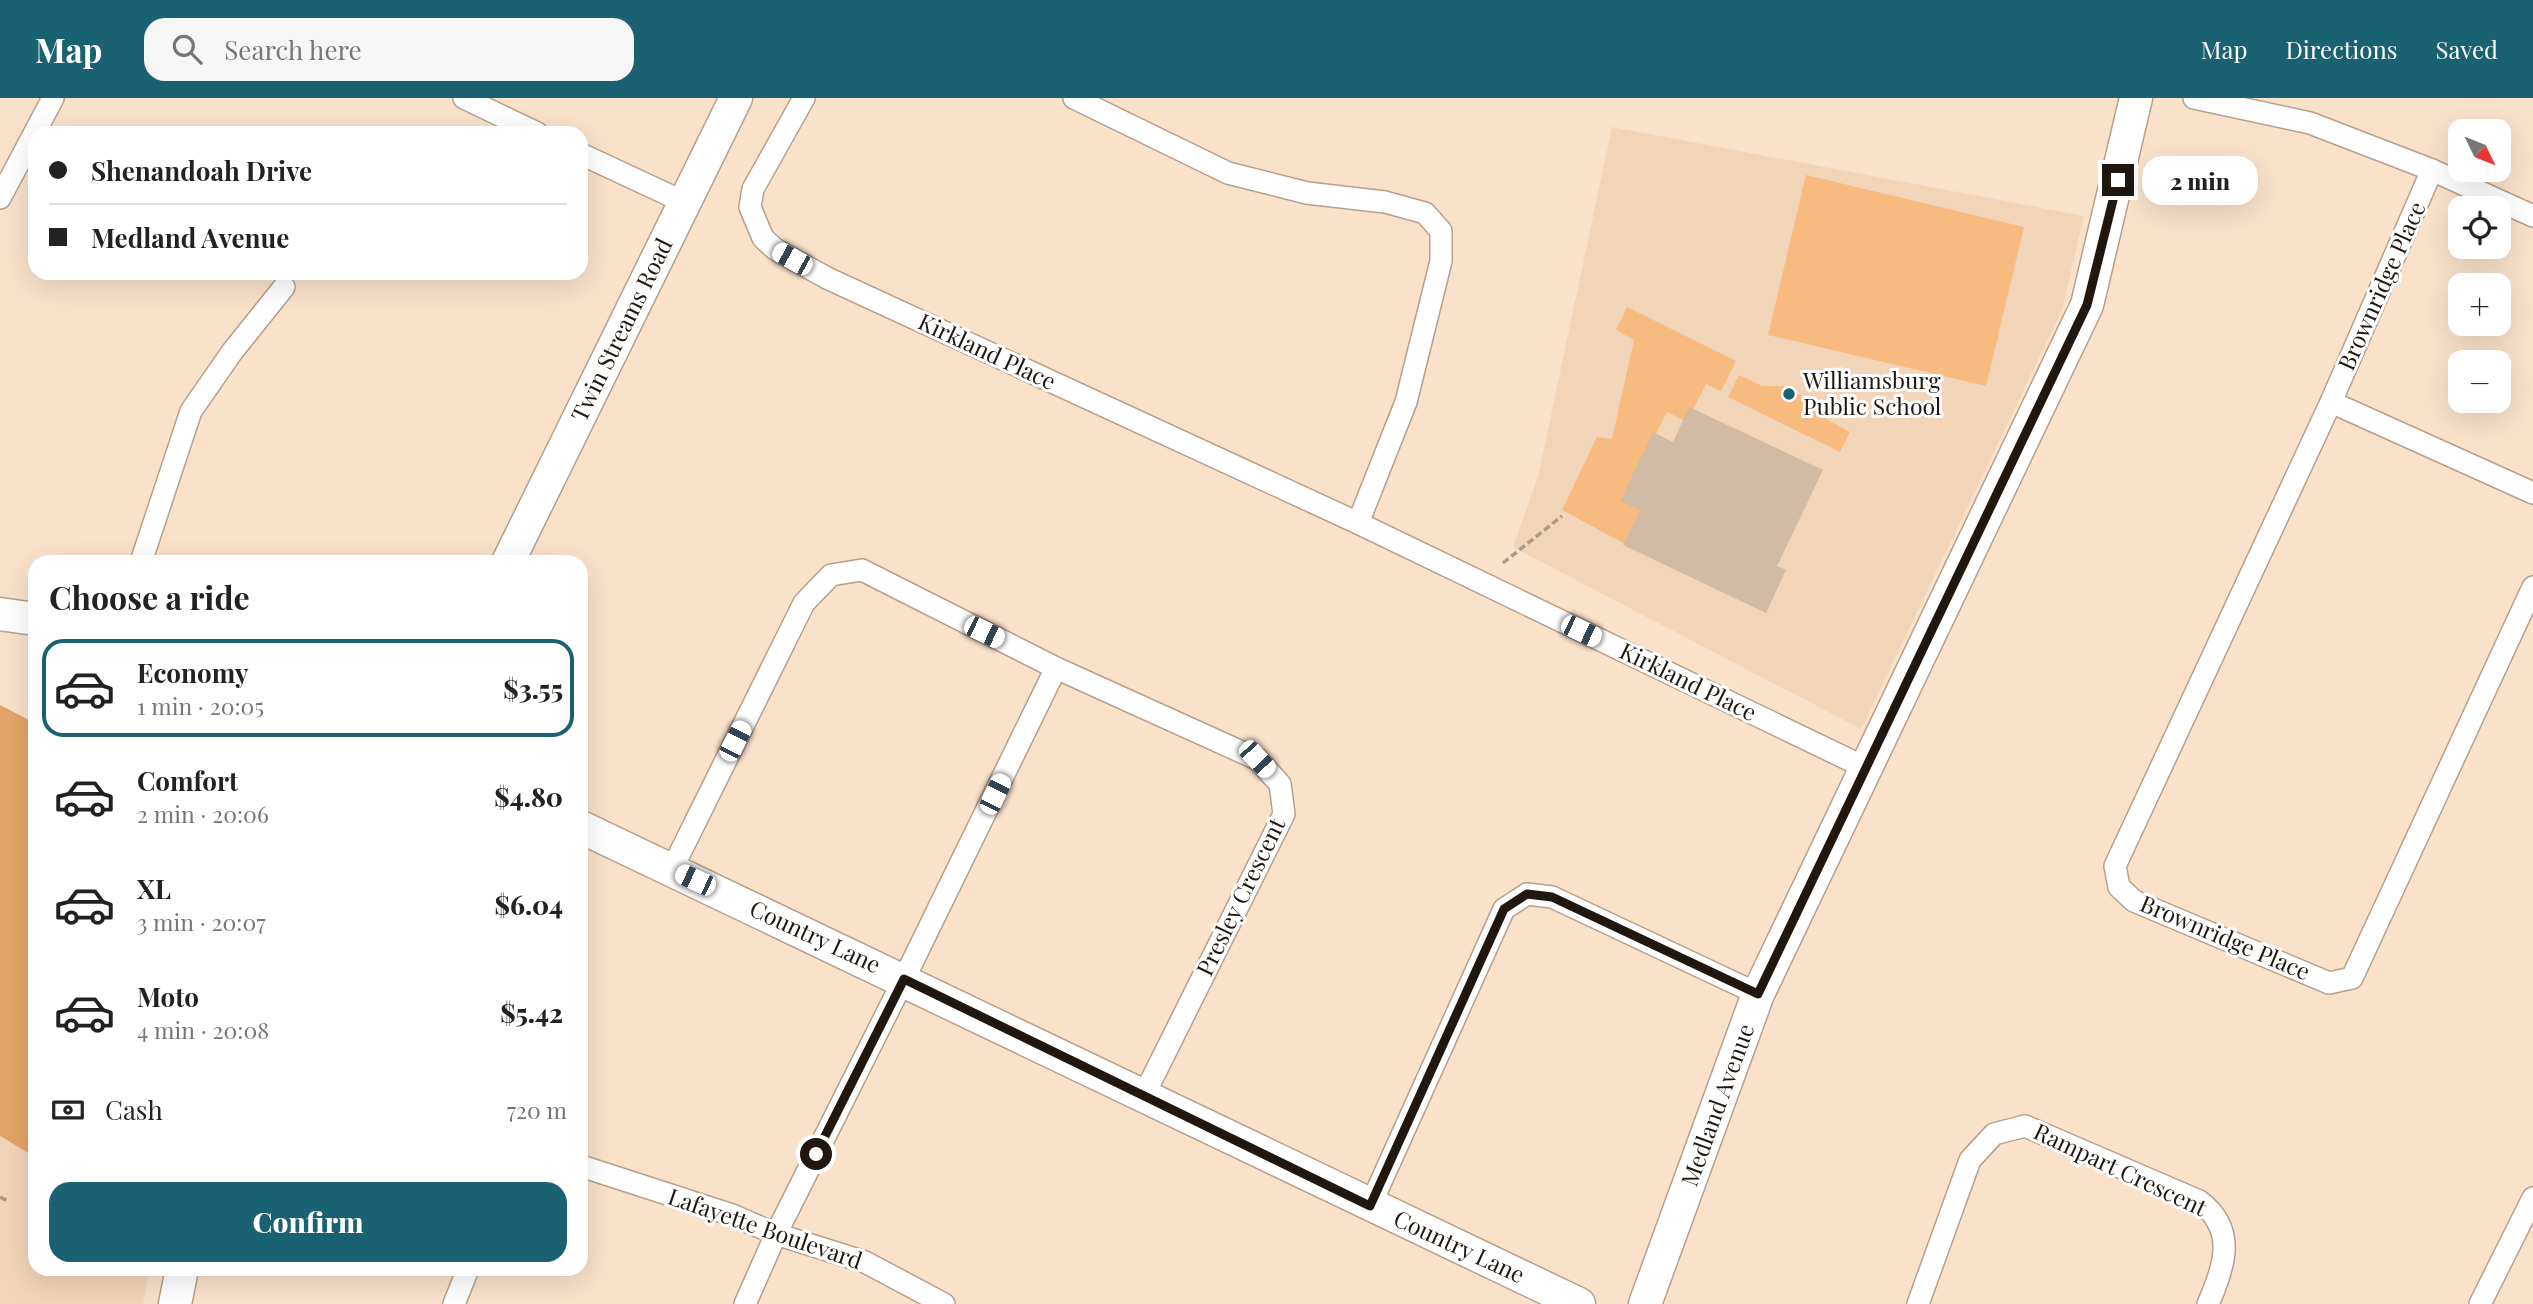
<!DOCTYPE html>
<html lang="en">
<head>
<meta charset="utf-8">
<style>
	body { margin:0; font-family:"Playfair Display",serif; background:#f6f6f6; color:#222; height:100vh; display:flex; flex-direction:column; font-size:26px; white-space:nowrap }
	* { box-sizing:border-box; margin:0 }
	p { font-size:23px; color:#767676 }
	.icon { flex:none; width:38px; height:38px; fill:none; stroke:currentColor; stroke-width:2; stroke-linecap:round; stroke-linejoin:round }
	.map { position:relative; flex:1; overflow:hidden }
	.side { position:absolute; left:28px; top:457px; width:560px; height:721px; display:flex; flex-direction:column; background:#fff; border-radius:21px; box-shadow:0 7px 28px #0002 }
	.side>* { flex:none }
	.hud { position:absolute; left:28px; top:28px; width:560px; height:154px; border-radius:21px; box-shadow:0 7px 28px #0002; display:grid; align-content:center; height:154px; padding:0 21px; background:#fff }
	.needle { width:46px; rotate:133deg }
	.fabs { position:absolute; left:2448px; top:21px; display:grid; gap:14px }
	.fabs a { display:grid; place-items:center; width:63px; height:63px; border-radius:14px; background:#fff; box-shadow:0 7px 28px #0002; font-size:35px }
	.end { position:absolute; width:32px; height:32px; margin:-16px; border:9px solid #201810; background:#fff; box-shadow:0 0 0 4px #fff }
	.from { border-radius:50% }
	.bubble { position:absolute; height:49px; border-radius:21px; background:#fff; box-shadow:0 7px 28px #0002; font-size:23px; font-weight:800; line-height:49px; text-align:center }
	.car { position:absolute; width:21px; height:42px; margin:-21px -10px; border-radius:9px; box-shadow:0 0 5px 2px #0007; background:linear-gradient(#fff 24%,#345 0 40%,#fff 0 76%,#345 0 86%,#fff 0) }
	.hud b { display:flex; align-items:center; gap:24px; height:66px; font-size:26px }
	.hud b+b { border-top:2px solid #e0e0e0 }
	.hud i { width:18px; height:18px; background:#222 }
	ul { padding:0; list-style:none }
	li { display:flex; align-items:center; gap:21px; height:98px; margin:0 14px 10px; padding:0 7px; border:4px solid transparent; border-radius:21px }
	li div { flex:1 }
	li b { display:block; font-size:26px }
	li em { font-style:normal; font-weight:800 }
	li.selected { border-color:#1a6171 }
	li>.icon { width:63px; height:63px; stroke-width:1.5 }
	h2 { padding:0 21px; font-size:32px; line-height:84px }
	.pay { display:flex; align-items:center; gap:18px; height:77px; padding:0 21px; font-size:26px }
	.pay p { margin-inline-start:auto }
	.primary-button { display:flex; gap:14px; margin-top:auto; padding:14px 21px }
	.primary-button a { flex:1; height:80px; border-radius:21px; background:#1a6171; color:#fff; font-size:28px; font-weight:800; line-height:80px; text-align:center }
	header { display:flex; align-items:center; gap:42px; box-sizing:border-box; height:98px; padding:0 35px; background:#1a6171; color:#fff }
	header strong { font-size:33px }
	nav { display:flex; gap:38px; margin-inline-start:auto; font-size:24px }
	.search { width:490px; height:63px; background:#f6f6f6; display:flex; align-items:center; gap:18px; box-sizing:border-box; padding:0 24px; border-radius:21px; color:#767676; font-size:26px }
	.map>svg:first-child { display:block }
	.built { fill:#f2d4b8 }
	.green { fill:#f7bb7f }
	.forest { fill:#e3a567 }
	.building { fill:#d2bba5 }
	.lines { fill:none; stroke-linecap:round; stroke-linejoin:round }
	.street-casing { stroke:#b7a08b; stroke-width:24 }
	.secondary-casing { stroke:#b7a08b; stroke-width:35 }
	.path { stroke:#ac9a88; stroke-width:3.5; stroke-dasharray:7 3.5; stroke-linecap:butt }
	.street { stroke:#fff; stroke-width:21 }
	.secondary { stroke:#fff; stroke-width:32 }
	.route { stroke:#201810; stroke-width:9 }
	.poi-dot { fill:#1a6171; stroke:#fff; stroke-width:2.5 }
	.labels { text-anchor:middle; stroke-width:6; stroke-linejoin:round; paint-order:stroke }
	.street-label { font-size:23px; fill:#201810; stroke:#fff }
	.poi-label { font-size:23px; fill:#201810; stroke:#fff; text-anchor:start }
</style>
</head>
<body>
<header>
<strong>Map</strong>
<div class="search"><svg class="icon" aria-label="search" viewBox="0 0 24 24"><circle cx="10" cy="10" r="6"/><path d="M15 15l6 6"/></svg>Search here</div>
<nav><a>Map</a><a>Directions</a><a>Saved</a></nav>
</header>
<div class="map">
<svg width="2533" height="1206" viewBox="0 0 2533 1206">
	<rect width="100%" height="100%" fill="#f9e1ca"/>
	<g class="built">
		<polygon points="1612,29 2084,118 2062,212 1861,631 1513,449 1538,379"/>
		<polygon points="0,1038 35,1059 35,1171 149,1171 143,1206 0,1206"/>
	</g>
	<g class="green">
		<polygon points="1806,77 2024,129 1986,288 1768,237"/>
		<polygon points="1627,209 1736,263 1721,293 1706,286 1687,324 1667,314 1626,395 1648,407 1627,447 1562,412 1597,339 1612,341 1634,242 1616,232"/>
		<polygon points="1739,277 1762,288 1783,288 1817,306 1828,322 1850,334 1840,354 1728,299"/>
	</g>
	<polygon class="forest" points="0,607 35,625 35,1059 0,1038"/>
	<polygon class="building" points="1689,309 1823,372 1777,468 1786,472 1766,515 1623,447 1640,412 1620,403 1653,334 1673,344"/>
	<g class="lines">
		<defs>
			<g id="street">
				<polyline points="464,0 537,35"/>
				<polyline points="804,0 753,91 750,109 763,140 775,151 827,180 1358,425 1866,670"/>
				<polyline points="1074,0 1228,75 1307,95 1385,104 1425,115 1441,133 1441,163 1406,304 1358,425"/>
				<polyline points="2194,0 2310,25 2432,72 2533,118"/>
				<polyline points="581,56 686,105"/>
				<polyline points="2432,72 2331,304 2115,768 2119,789 2134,803 2329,885 2352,880 2533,489"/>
				<polyline points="0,100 53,0"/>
				<polyline points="2331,304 2533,395"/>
				<polyline points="141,464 191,313 232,254 284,189"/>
				<polyline points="672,771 804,505 831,477 862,472 1056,570 1257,661 1280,686 1284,716 1144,997"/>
				<polyline points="581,1068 732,1117 776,1136 865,1164 944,1206"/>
				<polyline points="1370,1108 1504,811 1527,796 1552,799 1758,896"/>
				<polyline points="454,1206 468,1171"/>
				<polyline points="745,1206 776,1136 904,881 1056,570"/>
				<path d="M1918 1206 1970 1062 1994 1036 2025 1028 2199 1103C2237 1131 2225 1168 2208 1206"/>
				<polyline points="2480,1206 2533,1100"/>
			</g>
			<g id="secondary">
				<polyline points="508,464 736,0"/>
				<polyline points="0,516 35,521"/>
				<polyline points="581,729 1579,1206"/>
				<polyline points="175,1206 182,1171"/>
				<polyline points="1645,1206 1758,896 2087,207 2136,0"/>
			</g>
		</defs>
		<use href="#street" class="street-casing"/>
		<use href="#secondary" class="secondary-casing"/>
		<g class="path">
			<polyline points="1503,465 1562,418"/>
			<polyline points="0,1099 8,1103"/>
		</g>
		<use href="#street" class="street"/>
		<use href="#secondary" class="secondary"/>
	</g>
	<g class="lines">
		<polyline class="route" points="816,1056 904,881 1370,1108 1504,811 1527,796 1552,799 1758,896 2087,207 2118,82"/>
	</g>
	<circle class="poi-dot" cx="1789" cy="296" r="7"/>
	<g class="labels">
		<g class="street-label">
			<text transform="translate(2382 188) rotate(-66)" y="8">Brownridge Place</text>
			<text transform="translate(622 232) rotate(-64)" y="8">Twin Streams Road</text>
			<text transform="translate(987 254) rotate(25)" y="8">Kirkland Place</text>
			<text transform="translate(1688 584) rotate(26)" y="8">Kirkland Place</text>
			<text transform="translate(1241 799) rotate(-64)" y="8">Presley Crescent</text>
			<text transform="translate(815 839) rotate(25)" y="8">Country Lane</text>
			<text transform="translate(2225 840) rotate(23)" y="8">Brownridge Place</text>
			<text transform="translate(1718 1007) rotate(-70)" y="8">Medland Avenue</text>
			<text transform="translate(2120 1072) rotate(25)" y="8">Rampart Crescent</text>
			<text transform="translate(765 1131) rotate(19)" y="8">Lafayette Boulevard</text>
			<text transform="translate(1459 1149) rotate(25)" y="8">Country Lane</text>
		</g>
		<g class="poi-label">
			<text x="1803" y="291">Williamsburg<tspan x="1803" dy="26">Public School</tspan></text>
		</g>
	</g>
</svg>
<div class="fabs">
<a><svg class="needle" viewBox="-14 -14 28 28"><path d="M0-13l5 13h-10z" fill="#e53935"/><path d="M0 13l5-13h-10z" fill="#767676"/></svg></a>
<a><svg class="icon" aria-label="locate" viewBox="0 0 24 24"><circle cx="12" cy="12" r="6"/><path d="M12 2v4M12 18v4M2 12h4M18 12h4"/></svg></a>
<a>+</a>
<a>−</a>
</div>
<i class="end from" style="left:816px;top:1056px"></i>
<i class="end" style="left:2118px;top:82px"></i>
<div class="bubble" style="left:2142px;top:58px;width:116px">2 min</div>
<i class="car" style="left:792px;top:161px;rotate:299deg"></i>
<i class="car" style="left:1581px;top:533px;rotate:116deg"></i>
<i class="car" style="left:984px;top:534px;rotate:116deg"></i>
<i class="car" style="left:735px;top:643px;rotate:27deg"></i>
<i class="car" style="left:1257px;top:661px;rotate:137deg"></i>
<i class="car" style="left:995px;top:696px;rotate:26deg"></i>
<i class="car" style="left:695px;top:782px;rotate:295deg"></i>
<div class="hud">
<b><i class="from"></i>Shenandoah Drive</b>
<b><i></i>Medland Avenue</b>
</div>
<section class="side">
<h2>Choose a ride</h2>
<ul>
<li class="selected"><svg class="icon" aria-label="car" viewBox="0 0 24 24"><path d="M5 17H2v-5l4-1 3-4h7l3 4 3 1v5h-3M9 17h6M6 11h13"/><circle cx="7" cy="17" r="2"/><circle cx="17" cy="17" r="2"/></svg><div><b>Economy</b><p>1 min · 20:05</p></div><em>$3.55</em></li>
<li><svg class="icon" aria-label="car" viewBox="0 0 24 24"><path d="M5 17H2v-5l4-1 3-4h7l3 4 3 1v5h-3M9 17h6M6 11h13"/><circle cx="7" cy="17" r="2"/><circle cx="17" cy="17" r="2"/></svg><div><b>Comfort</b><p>2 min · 20:06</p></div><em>$4.80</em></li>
<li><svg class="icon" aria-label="car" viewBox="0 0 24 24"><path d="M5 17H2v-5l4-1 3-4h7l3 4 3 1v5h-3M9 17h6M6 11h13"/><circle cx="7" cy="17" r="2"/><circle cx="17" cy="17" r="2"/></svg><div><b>XL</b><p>3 min · 20:07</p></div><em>$6.04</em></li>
<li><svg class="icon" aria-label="car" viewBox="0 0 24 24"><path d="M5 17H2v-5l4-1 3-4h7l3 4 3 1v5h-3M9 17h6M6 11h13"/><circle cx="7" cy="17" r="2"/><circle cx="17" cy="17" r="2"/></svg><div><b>Moto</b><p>4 min · 20:08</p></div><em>$5.42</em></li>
</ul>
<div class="pay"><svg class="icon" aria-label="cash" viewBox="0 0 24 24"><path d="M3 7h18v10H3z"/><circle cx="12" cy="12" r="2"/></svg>Cash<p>720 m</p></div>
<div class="primary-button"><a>Confirm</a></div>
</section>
</div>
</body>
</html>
